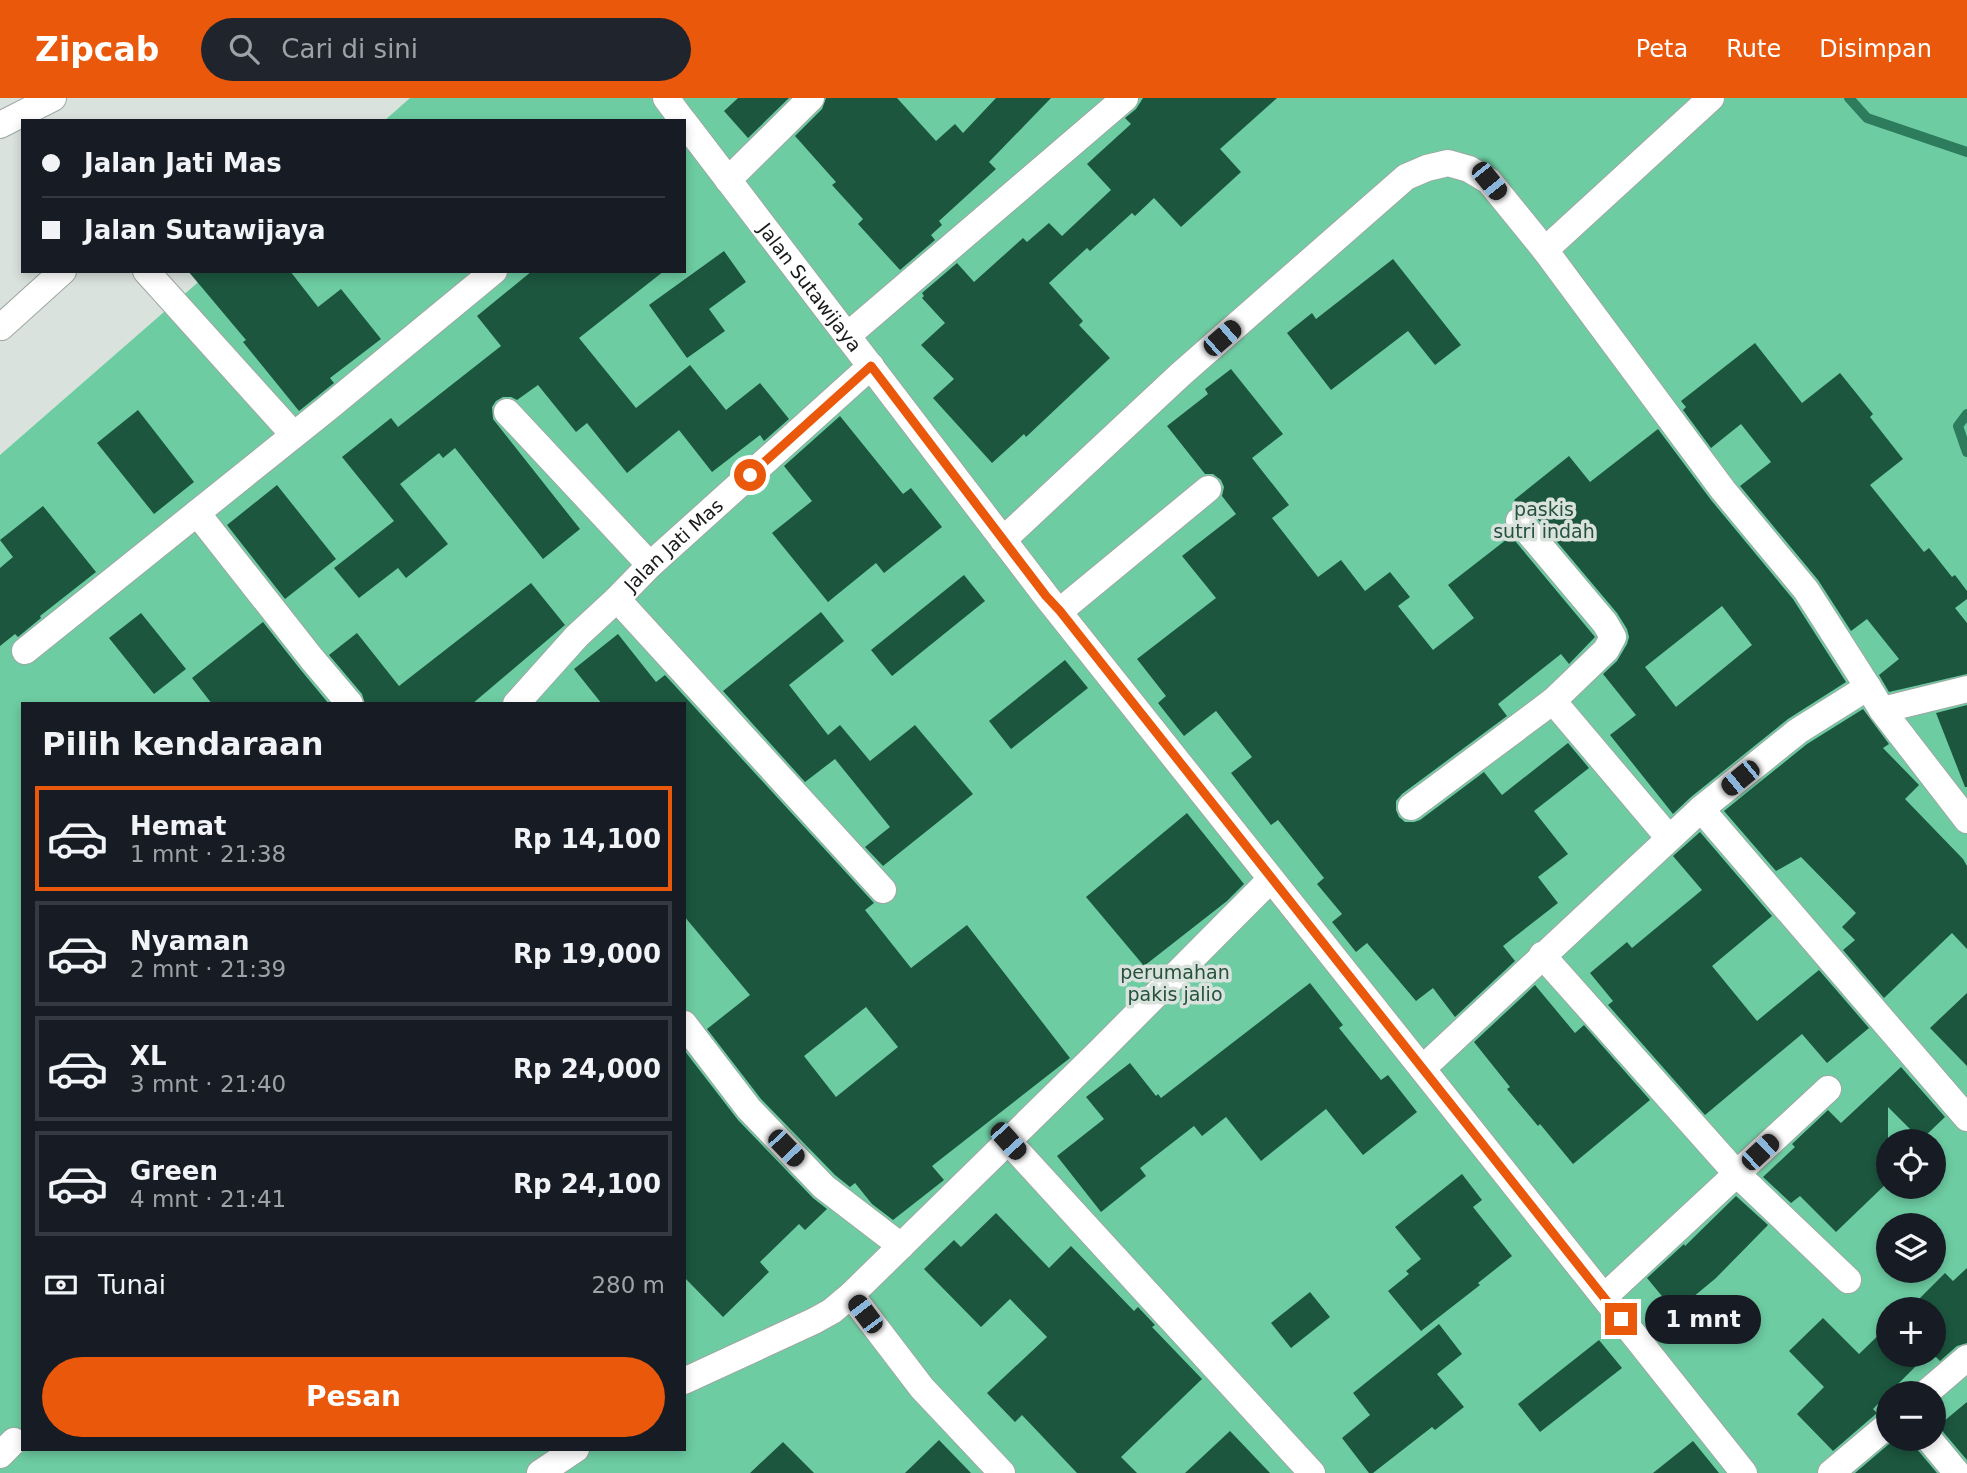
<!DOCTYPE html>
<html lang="id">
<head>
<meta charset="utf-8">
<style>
	body { margin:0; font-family:"DejaVu Sans",sans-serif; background:#20242c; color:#f1f3f6; height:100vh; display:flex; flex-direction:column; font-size:26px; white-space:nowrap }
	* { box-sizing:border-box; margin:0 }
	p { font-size:23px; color:#9ea1a6 }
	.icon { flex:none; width:38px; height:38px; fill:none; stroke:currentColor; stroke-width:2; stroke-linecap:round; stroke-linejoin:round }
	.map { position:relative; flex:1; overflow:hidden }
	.details { position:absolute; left:21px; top:604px; width:665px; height:749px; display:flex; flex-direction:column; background:#171b24; border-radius:0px; box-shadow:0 4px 10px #0003 }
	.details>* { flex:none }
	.guide { position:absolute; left:21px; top:21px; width:665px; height:154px; border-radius:0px; box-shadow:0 4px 10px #0003; display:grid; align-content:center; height:154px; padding:0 21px; background:#171b24 }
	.controls { position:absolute; left:1876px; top:1031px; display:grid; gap:14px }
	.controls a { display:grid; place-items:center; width:70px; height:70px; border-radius:50%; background:#171b24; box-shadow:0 4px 10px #0003; font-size:35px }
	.end { position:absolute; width:32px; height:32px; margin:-16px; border:9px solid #ea580c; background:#fff; box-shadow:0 0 0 4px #fff }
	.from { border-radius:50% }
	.bubble { position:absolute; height:49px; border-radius:24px; background:#171b24; box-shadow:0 4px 10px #0003; font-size:23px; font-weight:800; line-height:49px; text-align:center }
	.car { position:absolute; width:21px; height:42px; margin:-21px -10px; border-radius:9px; box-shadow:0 0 5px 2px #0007; background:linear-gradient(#222 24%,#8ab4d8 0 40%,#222 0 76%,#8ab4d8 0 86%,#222 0) }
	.guide b { display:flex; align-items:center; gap:24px; height:66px; font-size:26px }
	.guide b+b { border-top:2px solid #363941 }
	.guide i { width:18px; height:18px; background:#f1f3f6 }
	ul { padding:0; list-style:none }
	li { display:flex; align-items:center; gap:21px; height:105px; margin:0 14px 10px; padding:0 7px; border:4px solid #363941; border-radius:0px }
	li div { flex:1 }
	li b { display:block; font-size:26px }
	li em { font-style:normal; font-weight:800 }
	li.selected { border-color:#ea580c }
	li>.icon { width:63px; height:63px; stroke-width:1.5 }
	h2 { padding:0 21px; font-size:32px; line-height:84px }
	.pay { display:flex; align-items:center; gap:18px; height:77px; padding:0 21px; font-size:26px }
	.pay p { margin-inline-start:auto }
	.primary-button { display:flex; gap:14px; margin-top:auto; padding:14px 21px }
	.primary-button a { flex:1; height:80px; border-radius:42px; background:#ea580c; color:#fff; font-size:28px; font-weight:800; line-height:80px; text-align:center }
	header { display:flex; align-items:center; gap:42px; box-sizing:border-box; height:98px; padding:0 35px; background:#ea580c; color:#fff }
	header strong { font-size:33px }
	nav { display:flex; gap:38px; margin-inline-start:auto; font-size:24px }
	.search { width:490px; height:63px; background:#20242c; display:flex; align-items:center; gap:18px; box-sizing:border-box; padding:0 24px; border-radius:38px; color:#9ea1a6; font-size:26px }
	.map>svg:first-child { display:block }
	.green { fill:#6dcca2; fill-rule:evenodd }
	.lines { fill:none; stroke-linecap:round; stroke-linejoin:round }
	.stream { stroke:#2d7c5d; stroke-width:10 }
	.building { fill:#1c563e; fill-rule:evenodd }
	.street-casing { stroke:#9fa7a3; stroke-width:28 }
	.street { stroke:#fff; stroke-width:26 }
	.route { stroke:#ea580c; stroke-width:9 }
	.labels { text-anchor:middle; stroke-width:7; stroke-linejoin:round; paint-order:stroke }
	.street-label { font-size:19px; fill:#171a18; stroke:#d9e2dd }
	.park-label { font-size:19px; fill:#25513e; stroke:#d9e2dd }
</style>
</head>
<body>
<header>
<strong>Zipcab</strong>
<div class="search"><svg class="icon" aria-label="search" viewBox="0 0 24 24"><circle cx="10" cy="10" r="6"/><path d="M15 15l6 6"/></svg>Cari di sini</div>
<nav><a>Peta</a><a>Rute</a><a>Disimpan</a></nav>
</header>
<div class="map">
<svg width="1967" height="1375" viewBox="0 0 1967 1375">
	<rect width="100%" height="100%" fill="#d9e2dd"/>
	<path class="green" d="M410 0H1967V1375H0V357L211 173H684V23H384ZM23 606H684V1351H23ZM1888 1043H1934V1088H1888ZM1888 1127H1934V1172H1888ZM1888 1211H1934V1256H1888ZM1888 1295H1934V1340H1888Z"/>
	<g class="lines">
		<g class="stream">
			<polyline points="1849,0 1867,20 1967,54"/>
			<polyline points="1967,316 1958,328 1967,354"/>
		</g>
	</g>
	<g class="building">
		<polygon points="738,0 789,0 748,40 724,13"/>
		<polygon points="826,0 897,0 936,43 955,26 963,35 996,0 1051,0 989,64 996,71 939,123 942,127 931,137 935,142 900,172 858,126 863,121 832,87 836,84 795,38 822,11"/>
		<polygon points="1143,0 1277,0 1220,51 1241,74 1181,129 1154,100 1135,118 1132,115 1090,153 1087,150 1049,185 1083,223 1079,227 1110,260 1026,339 1024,336 992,365 933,300 954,281 921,247 945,225 922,200 924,198 922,195 957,165 974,184 1023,140 1027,144 1049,125 1062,138 1111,92 1087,66 1131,26 1125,20 1136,11"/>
		<polygon points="724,153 746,184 709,211 725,233 687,260 649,207"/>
		<polygon points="1393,161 1461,247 1435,267 1408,233 1331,292 1287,235 1312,215 1316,221"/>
		<polygon points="188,173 290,173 318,209 341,191 381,241 330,280 334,285 299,313 243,244 246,242"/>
		<polygon points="532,173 664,173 579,240 636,310 690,267 726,312 760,285 789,321 764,343 760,337 712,374 679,332 627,375 587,325 576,334 538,287 517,302 511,299 503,299 496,303 492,309 493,321 580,431 543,461 455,350 443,360 439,355 400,386 448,446 406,480 398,470 359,500 334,470 394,423 342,359 391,320 398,329 501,248 477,218"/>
		<polygon points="1755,245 1802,305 1840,275 1873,316 1870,319 1903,361 1870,387 1924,454 1929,450 1952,479 1955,477 1967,493 1967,501 1955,510 1967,525 1967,576 1889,594 1879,577 1899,561 1867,521 1851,533 1818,482 1740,388 1771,364 1741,326 1711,350 1683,312 1686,309 1681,303"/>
		<polygon points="1231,271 1283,336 1252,360 1289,407 1272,420 1318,479 1341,462 1365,493 1390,474 1410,499 1398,508 1433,552 1474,520 1448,487 1511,438 1595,539 1569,566 1561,556 1498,606 1507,618 1402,696 1396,703 1396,712 1399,719 1405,724 1414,724 1420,722 1484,674 1502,697 1568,645 1589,670 1534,713 1568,756 1538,779 1558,805 1503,848 1515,863 1455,919 1433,890 1416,903 1367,845 1356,854 1332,824 1342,816 1317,786 1324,780 1278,722 1271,727 1231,675 1252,659 1216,613 1184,638 1158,605 1166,598 1137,561 1216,500 1182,458 1236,416 1222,398 1224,389 1221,382 1213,376 1205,376 1167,328 1208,296 1205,291"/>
		<polygon points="138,312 194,384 154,416 97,345"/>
		<polygon points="840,318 903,396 911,390 942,429 884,475 876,465 828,504 772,435 812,403 784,368"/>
		<path d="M1658 331 1711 402 1793 501 1846 584 1788 621 1691 699 1673 716 1610 637 1636 617 1603 576 1617 563 1627 546 1629 539 1627 531 1617 515 1531 413 1525 409 1519 408 1514 402 1569 358 1590 384ZM1722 508 1752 547 1676 609 1645 569Z"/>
		<polygon points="277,387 336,461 285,501 227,427"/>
		<polygon points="43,408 96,474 40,518 41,520 18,539 15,536 0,548 0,470 13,459 0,442"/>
		<polygon points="964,477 985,503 892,578 871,552"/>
		<polygon points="531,485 565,527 472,606 365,606 362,596 329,557 357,535 399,588"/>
		<polygon points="821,514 844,543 789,587 828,637 840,627 870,663 915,627 973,696 883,768 865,749 890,729 835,661 805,684 723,593"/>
		<polygon points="141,515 186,571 154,596 109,540"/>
		<polygon points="263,524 300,571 329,606 212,606 192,580"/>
		<path d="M618 536 656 584 665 577 874 805 865 812 911 870 967 827 1070 960 932 1068 944 1082 893 1122 872 1106 855 1085 850 1089 835 1077 761 1001 707 931 750 897 684 818V606H602L574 571ZM866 909 898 949 836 999 804 958Z"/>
		<polygon points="1065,562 1088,590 1011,651 989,623"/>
		<polygon points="1967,607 1967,689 1965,689 1936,615"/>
		<polygon points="1863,611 1889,646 1883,650 1919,687 1905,701 1963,761 1967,768 1967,851 1952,835 1884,900 1843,852 1855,842 1842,829 1856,815 1801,759 1776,773 1724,713 1807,646"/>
		<polygon points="1187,715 1244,786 1227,803 1144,868 1086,799"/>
		<polygon points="1700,734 1772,818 1712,868 1757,923 1819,872 1869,930 1827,965 1802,936 1705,1017 1608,907 1613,903 1590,875 1627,844 1632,850 1702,792 1673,758"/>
		<polygon points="1310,885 1343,927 1339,930 1381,982 1388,977 1417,1014 1363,1057 1326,1011 1261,1063 1226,1019 1202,1038 1194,1028 1140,1070 1146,1078 1101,1114 1057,1058 1104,1021 1086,999 1130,965 1156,998 1158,996 1161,1000"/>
		<polygon points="1535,887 1575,935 1584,927 1650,1002 1573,1066 1540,1026 1538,1028 1507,991 1510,989 1474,944"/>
		<polygon points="1967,895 1967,968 1930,930"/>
		<polygon points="684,952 738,1022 813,1100 827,1111 805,1132 799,1126 760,1164 769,1174 723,1219 684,1179"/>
		<polygon points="1901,969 1945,1019 1921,1042 1888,1009 1888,1084 1836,1134 1800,1098 1791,1105 1763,1079 1795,1049 1792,1046 1828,1012 1841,1025"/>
		<polygon points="1462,1076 1482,1102 1473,1109 1512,1158 1478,1185 1480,1187 1421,1233 1388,1193 1409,1176 1406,1173 1421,1161 1395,1129"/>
		<polygon points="1736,1098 1768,1127 1716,1180 1675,1214 1647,1180 1684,1146 1685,1148"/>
		<polygon points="996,1115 1049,1170 1071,1148 1134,1213 1138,1209 1155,1227 1152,1229 1202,1281 1121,1359 1137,1375 1077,1375 1022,1317 1015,1324 987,1295 1047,1239 1010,1201 981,1229 924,1171 954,1142 961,1149"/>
		<polygon points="1967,1170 1967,1245 1957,1248 1940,1263 1933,1256 1934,1211 1909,1211 1945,1175 1953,1183"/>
		<polygon points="1310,1194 1330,1219 1291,1250 1271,1225"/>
		<polygon points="1823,1220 1859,1256 1888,1228 1888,1256 1928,1256 1873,1311 1877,1315 1833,1353 1797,1316 1824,1289 1789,1253"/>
		<polygon points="1439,1226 1462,1256 1437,1276 1464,1309 1435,1332 1432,1329 1373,1375 1369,1375 1342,1340 1370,1317 1353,1295"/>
		<polygon points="1599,1242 1622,1270 1540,1334 1518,1306"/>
		<polygon points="1967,1304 1967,1362 1938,1328"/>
		<polygon points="1230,1333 1270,1375 1185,1375"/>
		<polygon points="1896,1340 1913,1340 1916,1350 1937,1375 1855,1375"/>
		<polygon points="939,1342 971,1375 905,1375"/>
		<polygon points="1693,1343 1719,1375 1653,1375"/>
		<polygon points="783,1344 814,1375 750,1375"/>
	</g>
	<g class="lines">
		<defs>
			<g id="street">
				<polyline points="666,0 683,23"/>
				<path id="s1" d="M684 24 1046 498 1744 1375"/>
				<polyline points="0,27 53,0"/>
				<polyline points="728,82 811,0"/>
				<polyline points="1545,152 1723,392 1806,492 1868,589"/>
				<polyline points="146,173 293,336"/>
				<polyline points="1,229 63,173"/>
				<polyline points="847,238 1125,0"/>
				<polyline points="507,314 650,467"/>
				<polyline points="197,415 312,561 350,606"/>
				<polyline points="1519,423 1605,525 1613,539 1606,552 1553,603 1669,740"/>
				<polyline points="1003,442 1181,276 1406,79 1427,70 1448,65 1469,71 1489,83 1545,152 1711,0"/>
				<polyline points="617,501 883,792"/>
				<polyline points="1060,513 1208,391"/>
				<polyline points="25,553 329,309 494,173"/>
				<path id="s2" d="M516 606 577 538 617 501 650 467 871 268"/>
				<polyline points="1882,612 1967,591"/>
				<polyline points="1411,709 1553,603"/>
				<polyline points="1701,711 1967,1020"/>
				<polyline points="1542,857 1737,1076 1848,1182"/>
				<polyline points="684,926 749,1011 824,1089 901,1148"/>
				<polyline points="1423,970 1701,711 1798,633 1868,589 1882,612 1967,722"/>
				<polyline points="1008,1043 1312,1375"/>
				<polyline points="851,1197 922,1290 1002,1375"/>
				<polyline points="1604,1199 1828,991"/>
				<polyline points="684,1283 814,1223 832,1213 851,1197 1100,953 1271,781"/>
				<polyline points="1926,1295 1967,1260"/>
				<polyline points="1928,1340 1957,1375"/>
				<polyline points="0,1357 14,1343"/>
				<polyline points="540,1375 576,1351"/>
				<polyline points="1831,1375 1888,1327"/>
			</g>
		</defs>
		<use href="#street" class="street-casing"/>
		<use href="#street" class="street"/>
	</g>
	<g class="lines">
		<polyline class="route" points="750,377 871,268 1046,498 1060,513 1621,1221"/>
	</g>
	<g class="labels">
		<g class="street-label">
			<text dy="7" stroke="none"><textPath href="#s1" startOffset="208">Jalan Sutawijaya</textPath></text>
			<text dy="7" stroke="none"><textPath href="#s2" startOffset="224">Jalan Jati Mas</textPath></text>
		</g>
		<g class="park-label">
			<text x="1544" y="418">paskis<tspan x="1544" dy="22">sutri indah</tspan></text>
			<text x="1175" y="881">perumahan<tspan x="1175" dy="22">pakis jalio</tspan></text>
		</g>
	</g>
</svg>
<div class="controls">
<a><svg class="icon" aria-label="locate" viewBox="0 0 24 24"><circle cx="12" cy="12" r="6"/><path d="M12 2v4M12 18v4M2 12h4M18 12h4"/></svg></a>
<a><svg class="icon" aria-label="layers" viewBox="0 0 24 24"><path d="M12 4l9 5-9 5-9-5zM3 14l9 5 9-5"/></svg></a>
<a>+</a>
<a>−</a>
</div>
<i class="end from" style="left:750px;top:377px"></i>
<i class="end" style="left:1621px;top:1221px"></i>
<div class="bubble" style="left:1645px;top:1197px;width:116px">1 mnt</div>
<i class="car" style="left:1489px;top:83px;rotate:141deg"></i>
<i class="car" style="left:1222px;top:240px;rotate:49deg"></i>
<i class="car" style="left:1740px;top:680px;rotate:231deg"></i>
<i class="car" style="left:1008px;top:1043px;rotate:138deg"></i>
<i class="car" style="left:786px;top:1050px;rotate:136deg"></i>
<i class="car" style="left:1760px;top:1054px;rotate:47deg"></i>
<i class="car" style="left:865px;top:1216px;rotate:323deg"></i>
<div class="guide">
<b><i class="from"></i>Jalan Jati Mas</b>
<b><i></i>Jalan Sutawijaya</b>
</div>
<section class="details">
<h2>Pilih kendaraan</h2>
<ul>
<li class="selected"><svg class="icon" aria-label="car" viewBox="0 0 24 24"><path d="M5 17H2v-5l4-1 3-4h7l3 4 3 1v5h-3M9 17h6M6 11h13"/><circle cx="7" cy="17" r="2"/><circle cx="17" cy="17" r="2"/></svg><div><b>Hemat</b><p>1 mnt · 21:38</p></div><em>Rp 14,100</em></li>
<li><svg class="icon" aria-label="car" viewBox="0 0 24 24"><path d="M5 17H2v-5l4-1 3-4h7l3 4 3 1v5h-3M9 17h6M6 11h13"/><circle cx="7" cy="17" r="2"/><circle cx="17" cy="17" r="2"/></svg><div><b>Nyaman</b><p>2 mnt · 21:39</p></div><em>Rp 19,000</em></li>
<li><svg class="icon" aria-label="car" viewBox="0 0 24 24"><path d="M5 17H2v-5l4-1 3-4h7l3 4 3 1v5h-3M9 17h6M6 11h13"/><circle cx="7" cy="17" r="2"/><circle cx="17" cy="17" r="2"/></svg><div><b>XL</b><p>3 mnt · 21:40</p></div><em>Rp 24,000</em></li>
<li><svg class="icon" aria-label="car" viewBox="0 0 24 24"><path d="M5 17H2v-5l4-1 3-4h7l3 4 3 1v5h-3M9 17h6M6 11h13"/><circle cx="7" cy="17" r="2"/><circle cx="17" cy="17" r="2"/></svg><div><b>Green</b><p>4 mnt · 21:41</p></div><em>Rp 24,100</em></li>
</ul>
<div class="pay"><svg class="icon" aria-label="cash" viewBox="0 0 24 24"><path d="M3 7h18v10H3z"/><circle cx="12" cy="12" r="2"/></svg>Tunai<p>280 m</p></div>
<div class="primary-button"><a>Pesan</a></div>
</section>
</div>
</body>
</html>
